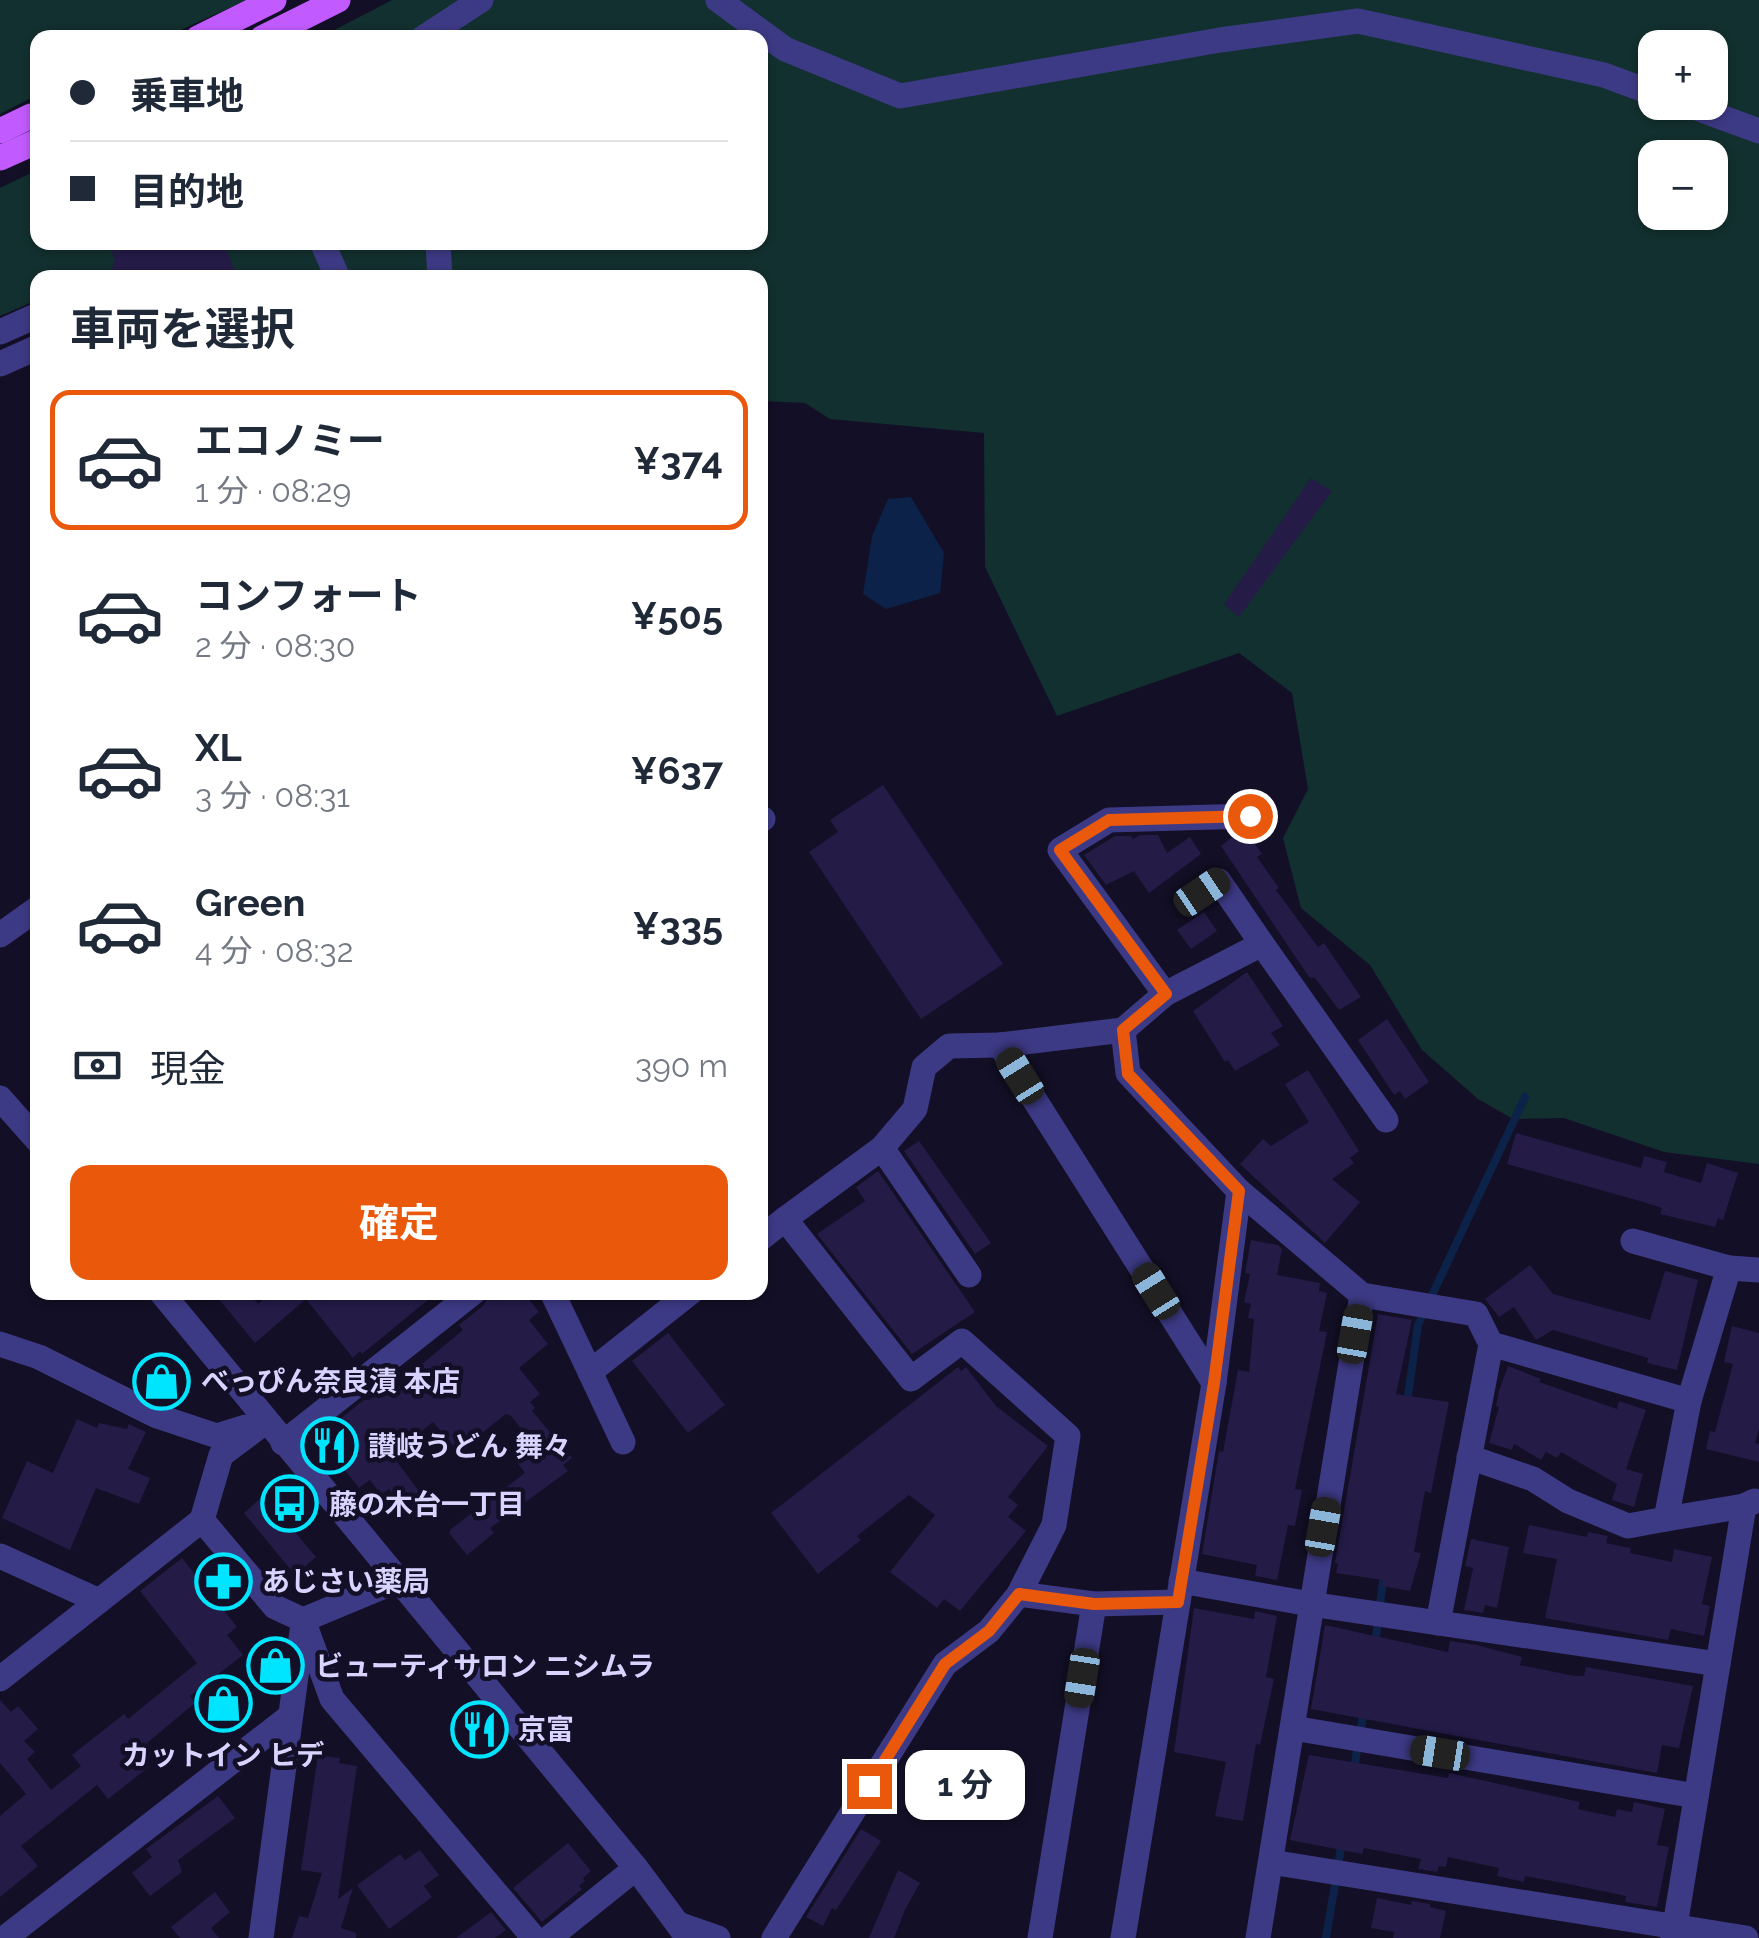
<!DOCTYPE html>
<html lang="ja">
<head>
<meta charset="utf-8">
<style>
	body { margin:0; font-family:Raleway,"Noto Sans JP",sans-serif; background:#f2f2f3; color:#1f2937; height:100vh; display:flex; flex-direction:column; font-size:38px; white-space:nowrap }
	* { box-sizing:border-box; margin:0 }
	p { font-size:32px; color:#747a83 }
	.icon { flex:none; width:55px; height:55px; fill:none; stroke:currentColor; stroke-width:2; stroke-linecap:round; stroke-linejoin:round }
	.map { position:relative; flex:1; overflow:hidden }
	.panel { position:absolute; left:30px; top:270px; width:738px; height:1030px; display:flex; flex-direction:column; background:#fff; border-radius:20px; box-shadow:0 2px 8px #0004 }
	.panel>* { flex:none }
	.hud { position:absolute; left:30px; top:30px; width:738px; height:220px; border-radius:20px; box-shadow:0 2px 8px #0004; display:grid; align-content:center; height:220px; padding:0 40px; background:#fff }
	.buttons { position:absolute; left:1638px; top:30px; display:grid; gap:20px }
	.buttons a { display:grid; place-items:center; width:90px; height:90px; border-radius:20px; background:#fff; box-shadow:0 2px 8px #0004; font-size:50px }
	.end { position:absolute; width:45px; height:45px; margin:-22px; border:12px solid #ea580c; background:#fff; box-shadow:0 0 0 5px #fff }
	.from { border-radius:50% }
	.bubble { position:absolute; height:70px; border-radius:20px; background:#fff; box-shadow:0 2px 8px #0004; font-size:32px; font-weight:700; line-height:70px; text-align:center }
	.car { position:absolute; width:30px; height:60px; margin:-30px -15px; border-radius:12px; box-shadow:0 0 8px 2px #0007; background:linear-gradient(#222 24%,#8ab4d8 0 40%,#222 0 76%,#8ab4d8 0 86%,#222 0) }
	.hud b { display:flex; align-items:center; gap:35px; height:95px; font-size:38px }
	.hud b+b { border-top:2px solid #e0e1e3 }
	.hud i { width:25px; height:25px; background:#1f2937 }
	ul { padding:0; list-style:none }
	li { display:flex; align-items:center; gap:30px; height:140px; margin:0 20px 15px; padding:0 20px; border:5px solid transparent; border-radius:20px }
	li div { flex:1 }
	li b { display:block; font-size:38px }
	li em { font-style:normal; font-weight:700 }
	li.on { border-color:#ea580c }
	li>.icon { width:90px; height:90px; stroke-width:1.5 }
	h2 { padding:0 40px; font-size:45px; line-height:120px }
	.pay { display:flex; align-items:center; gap:25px; height:110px; padding:0 40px; font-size:38px }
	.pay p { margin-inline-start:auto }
	.cta { display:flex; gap:20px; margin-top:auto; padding:20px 40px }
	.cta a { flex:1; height:115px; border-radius:20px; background:#ea580c; color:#fff; font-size:40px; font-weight:700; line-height:115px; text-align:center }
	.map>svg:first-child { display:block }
	.green { fill:#12302f; fill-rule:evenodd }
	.water { fill:#0c2248 }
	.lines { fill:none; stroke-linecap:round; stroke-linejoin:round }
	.stream { stroke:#0c2248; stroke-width:8 }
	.building { fill:#241b47 }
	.minor { stroke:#3d3a85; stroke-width:25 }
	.major { stroke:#c25bff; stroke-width:25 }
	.route { stroke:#ea580c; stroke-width:12 }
	.labels { text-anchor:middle; stroke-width:9; stroke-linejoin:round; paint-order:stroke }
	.poi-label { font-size:28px; font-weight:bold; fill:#d9d4ff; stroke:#130f26; text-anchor:start }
</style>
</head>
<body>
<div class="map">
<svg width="1759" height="1938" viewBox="0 0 1759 1938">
	<rect width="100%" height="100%" fill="#130f26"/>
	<g class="green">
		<polygon points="0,0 247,0 165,37 38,38 37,95 0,114"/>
		<path d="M392 0H1759V1164L1664 1152 1564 1118 1513 1119 1478 1099 1422 1050 1370 965 1301 908 1283 838 1308 789 1292 693 1239 653 1057 716 985 567 984 433 830 419 805 403 760 401V278H38L37 300 0 316V188L37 170 38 242H760V38L321 37ZM1655 48H1710V102H1655ZM1655 158H1710V212H1655Z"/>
	</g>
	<polygon class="water" points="911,497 944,553 940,593 886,609 863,594 872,536 888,499"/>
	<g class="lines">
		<g class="stream">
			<polyline points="1407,1403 1418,1325 1525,1097"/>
			<polyline points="1375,1645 1383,1580"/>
			<polyline points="1354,1769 1364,1709"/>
			<polyline points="1326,1938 1342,1842"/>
		</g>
	</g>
	<g class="building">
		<polygon points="107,242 223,242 238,278 108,278 115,260"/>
		<polygon points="1311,478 1332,491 1239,617 1224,604"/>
		<polygon points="883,785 1003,964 921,1019 809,852 838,832 830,820"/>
		<polygon points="1236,834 1240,840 1248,834 1262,854 1257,857 1279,888 1276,890 1318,947 1324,943 1361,997 1339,1010 1315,978 1309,977 1221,846"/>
		<polygon points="1140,835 1158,835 1167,853 1190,837 1201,854 1149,893 1134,871 1106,885 1084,855 1115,836 1131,836 1133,839"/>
		<polygon points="1204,912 1217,931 1191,949 1177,930"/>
		<polygon points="1247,972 1283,1026 1271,1033 1280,1045 1235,1071 1228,1060 1225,1062 1193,1011"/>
		<polygon points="1387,1019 1429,1082 1405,1099 1400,1091 1394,1095 1358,1040"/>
		<polygon points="1308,1070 1359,1151 1350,1158 1354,1163 1332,1179 1360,1202 1325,1243 1240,1164 1263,1139 1271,1146 1309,1122 1285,1084"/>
		<polygon points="1516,1133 1641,1168 1644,1156 1667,1162 1664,1172 1701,1183 1707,1163 1738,1173 1723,1220 1718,1218 1715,1227 1660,1214 1662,1208 1640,1201 1507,1164"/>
		<polygon points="919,1141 991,1243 975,1254 904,1151"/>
		<polygon points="878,1171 975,1312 912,1354 817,1234 865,1201 856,1187"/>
		<polygon points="1251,1240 1278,1245 1282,1249 1277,1275 1320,1283 1319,1291 1327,1293 1319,1331 1327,1332 1295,1489 1302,1490 1295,1526 1288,1525 1277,1580 1255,1576 1257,1565 1202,1554 1219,1451 1223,1452 1238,1370 1249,1372 1254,1319 1248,1318 1251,1304 1244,1302 1250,1274 1245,1273"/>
		<polygon points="1530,1265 1553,1294 1650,1320 1665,1271 1698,1280 1677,1370 1647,1363 1648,1358 1553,1330 1536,1340 1514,1307 1499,1317 1485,1299"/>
		<polygon points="213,1292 248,1292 258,1304 272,1292 447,1292 438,1300 434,1295 362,1354 360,1351 353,1358 306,1299 255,1343"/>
		<polygon points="490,1292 523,1292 539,1312 529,1320 548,1344 519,1368 540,1394 530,1402 535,1408 532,1411 572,1458 563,1465 568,1471 490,1528 494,1533 467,1555 449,1533 451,1529 525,1473 516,1461 535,1446 511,1416 506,1414 458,1452 433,1422 392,1455 427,1502 409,1516 389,1489 381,1495 370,1480 359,1488 318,1436 364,1400 369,1400 390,1384 394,1390 424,1367 422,1364 463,1330 459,1325 484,1305"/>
		<polygon points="1378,1314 1412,1320 1396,1394 1449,1402 1431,1493 1425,1491 1414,1552 1421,1553 1410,1591 1382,1586 1383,1580 1336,1573 1338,1564 1335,1563"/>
		<polygon points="1732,1326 1759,1333 1759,1428 1755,1443 1759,1444 1759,1462 1706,1449 1710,1431 1715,1432 1733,1364 1724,1362"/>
		<polygon points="668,1333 725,1405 688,1433 632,1361"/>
		<polygon points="1508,1366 1541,1379 1539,1382 1617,1409 1619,1401 1646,1410 1626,1469 1643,1474 1634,1507 1612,1500 1617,1484 1561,1452 1557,1458 1546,1452 1541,1460 1514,1444 1512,1450 1489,1443 1499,1407 1496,1406 1499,1391"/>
		<polygon points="958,1367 961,1371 966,1367 996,1406 1048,1446 1008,1497 1018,1505 1008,1517 1026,1531 960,1611 944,1599 937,1608 890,1572 935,1515 909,1495 857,1536 861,1540 818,1574 771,1513"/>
		<polygon points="77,1419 97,1428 99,1423 127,1429 129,1424 146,1432 128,1469 150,1478 139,1504 96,1488 70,1550 2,1518 27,1461 53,1473"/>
		<polygon points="264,1495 316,1557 295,1575 244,1513"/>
		<polygon points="1529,1525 1587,1537 1588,1532 1608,1536 1606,1543 1631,1548 1630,1553 1672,1562 1674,1549 1712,1557 1702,1604 1710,1606 1704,1636 1671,1629 1668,1640 1545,1618 1557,1559 1523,1553"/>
		<polygon points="1471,1539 1509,1547 1497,1608 1485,1605 1483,1613 1464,1610 1473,1568 1465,1566"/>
		<polygon points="182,1558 237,1627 227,1635 243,1655 190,1696 195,1703 147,1743 152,1749 141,1757 149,1767 108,1799 97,1785 21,1846 38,1866 0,1897 0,1816 26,1794 0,1763 0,1700 11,1712 18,1706 38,1729 24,1741 35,1752 27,1759 51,1790 81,1766 72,1755 124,1714 128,1719 197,1663 140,1591"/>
		<polygon points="1194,1608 1254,1619 1255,1611 1277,1616 1266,1677 1274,1679 1260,1745 1256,1744 1243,1821 1215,1816 1226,1762 1174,1752"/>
		<polygon points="1325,1625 1448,1652 1450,1641 1477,1645 1522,1657 1520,1665 1575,1676 1584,1676 1586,1667 1693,1686 1679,1748 1662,1745 1657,1773 1311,1709"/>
		<polygon points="318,1755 340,1758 339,1763 357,1766 338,1899 353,1888 341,1928 356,1933 356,1938 292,1938 299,1916 308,1918 322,1873 301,1870"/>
		<polygon points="1309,1755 1448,1778 1449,1773 1472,1778 1580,1802 1578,1809 1615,1817 1617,1809 1632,1812 1634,1802 1665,1809 1657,1845 1669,1847 1657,1907 1625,1902 1626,1896 1568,1884 1525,1876 1524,1882 1497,1876 1499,1868 1448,1857 1446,1867 1439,1866 1437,1872 1418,1869 1421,1859 1364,1848 1362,1854 1290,1840"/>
		<polygon points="218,1796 235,1818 178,1860 182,1872 150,1896 132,1873 152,1857 146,1849"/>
		<polygon points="861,1829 881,1841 836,1910 832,1908 823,1926 806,1917"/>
		<polygon points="568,1843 591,1871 583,1878 585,1881 579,1886 582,1889 542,1922 513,1888"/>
		<polygon points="420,1850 439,1875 424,1886 432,1897 389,1929 357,1885 400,1854 405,1860"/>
		<polygon points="898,1870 920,1883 905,1910 894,1938 869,1938"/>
		<polygon points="215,1892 230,1912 211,1928 219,1938 180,1938 171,1927"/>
		<polygon points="1377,1898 1411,1905 1412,1901 1430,1904 1430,1907 1446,1911 1440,1938 1393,1938 1394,1932 1371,1928"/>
		<polygon points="491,1912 506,1930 495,1938 456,1938"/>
	</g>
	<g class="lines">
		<g class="minor">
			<polyline points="718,0 785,49 900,96 1220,40 1358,21 1604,75 1655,94"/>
			<polyline points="423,38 481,0"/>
			<polyline points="1680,102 1759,131"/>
			<polyline points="322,242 338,278"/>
			<polyline points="438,242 440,278"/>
			<polyline points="0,332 38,315"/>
			<polyline points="0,364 38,347"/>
			<polyline points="760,819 763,819"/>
			<polyline points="1202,892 1219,881 1262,944"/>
			<polyline points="0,935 38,908"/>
			<polyline points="1165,994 1060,850 1109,820 1250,816"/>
			<polyline points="1123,1030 1165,994 1262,944 1386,1120"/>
			<polyline points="1000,1045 949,1046 924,1067 915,1109 882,1148 785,1219 911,1379 962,1341 1068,1436 1054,1525 1019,1594"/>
			<polyline points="0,1098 38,1141"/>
			<polyline points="882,1148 969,1275"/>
			<polyline points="760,1239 785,1219"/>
			<polyline points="1633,1241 1729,1268"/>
			<polyline points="161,1292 636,1868 688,1938"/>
			<polyline points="552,1292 590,1372 691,1292"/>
			<polyline points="0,1344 39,1357 157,1416 217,1436 246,1427"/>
			<polyline points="590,1372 623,1442"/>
			<polyline points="1214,1383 1000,1045 1123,1030 1128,1073 1239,1191 1362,1295 1476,1314 1491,1344 1689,1401"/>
			<polyline points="265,1422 221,1455 202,1520 275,1607 303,1620 399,1580"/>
			<polyline points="283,1443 474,1292"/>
			<polyline points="1469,1457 1533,1479 1568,1501 1628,1526 1666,1519"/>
			<polyline points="1755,1501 1744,1506 1666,1519 1689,1401 1729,1268 1759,1270"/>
			<polyline points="0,1556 99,1601"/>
			<polyline points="1181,1581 1310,1604 1718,1664"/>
			<polyline points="303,1620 332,1699 534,1938"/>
			<polyline points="1438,1623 1491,1344"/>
			<polyline points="0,1679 202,1520"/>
			<polyline points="1293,1728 1696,1796"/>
			<polyline points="1271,1862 1746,1938"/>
			<polyline points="678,1924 718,1938"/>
			<polyline points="5,1938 289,1717"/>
			<polyline points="261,1938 303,1624"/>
			<polyline points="549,1938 636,1868"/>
			<polyline points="774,1938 945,1664 989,1631 1019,1594 1094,1604 1178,1602"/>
			<polyline points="1040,1938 1094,1604"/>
			<polyline points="1123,1938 1214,1383 1239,1191"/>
			<polyline points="1258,1938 1362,1295"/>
			<polyline points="1673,1938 1744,1506"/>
		</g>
		<g class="major">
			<polyline points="198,38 274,0"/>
			<polyline points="262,38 338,0"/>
			<polyline points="0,131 31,116"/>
			<polyline points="0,158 38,141"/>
		</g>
	</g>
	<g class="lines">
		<polyline class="route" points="869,1786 945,1664 989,1631 1019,1594 1094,1604 1178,1602 1214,1383 1239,1191 1128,1074 1123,1030 1166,994 1060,850 1109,820 1250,816"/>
	</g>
	<defs>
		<symbol id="shop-ring" viewBox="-11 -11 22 22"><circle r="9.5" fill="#130f26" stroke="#00e5ff" stroke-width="1.5"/><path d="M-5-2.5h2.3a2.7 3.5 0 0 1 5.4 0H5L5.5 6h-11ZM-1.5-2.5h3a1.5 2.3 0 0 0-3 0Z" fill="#00e5ff"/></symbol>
		<symbol id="restaurant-ring" viewBox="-11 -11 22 22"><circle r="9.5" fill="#130f26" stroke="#00e5ff" stroke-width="1.5"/><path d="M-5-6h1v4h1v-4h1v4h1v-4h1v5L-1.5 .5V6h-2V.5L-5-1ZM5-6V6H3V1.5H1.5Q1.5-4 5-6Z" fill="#00e5ff"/></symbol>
		<symbol id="bus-ring" viewBox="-11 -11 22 22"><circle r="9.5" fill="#130f26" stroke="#00e5ff" stroke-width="1.5"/><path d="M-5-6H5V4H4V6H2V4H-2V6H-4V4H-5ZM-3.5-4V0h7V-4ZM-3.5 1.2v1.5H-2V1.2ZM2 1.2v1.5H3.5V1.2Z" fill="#00e5ff"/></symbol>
		<symbol id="pharmacy-ring" viewBox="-11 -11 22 22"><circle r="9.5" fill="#130f26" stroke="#00e5ff" stroke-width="1.5"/><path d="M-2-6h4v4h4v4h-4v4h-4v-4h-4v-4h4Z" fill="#00e5ff"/></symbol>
	</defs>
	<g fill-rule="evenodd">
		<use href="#shop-ring" x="130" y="1350" width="63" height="63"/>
		<use href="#restaurant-ring" x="298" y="1414" width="63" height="63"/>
		<use href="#bus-ring" x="258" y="1472" width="63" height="63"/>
		<use href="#pharmacy-ring" x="192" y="1550" width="63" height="63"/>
		<use href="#shop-ring" x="244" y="1634" width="63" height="63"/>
		<use href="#shop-ring" x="192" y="1672" width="63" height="63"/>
		<use href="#restaurant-ring" x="448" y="1698" width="63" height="63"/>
	</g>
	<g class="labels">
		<g class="poi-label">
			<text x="201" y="1391">べっぴん奈良漬 本店</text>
			<text x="368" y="1456">讃岐うどん 舞々</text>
			<text x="329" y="1514">藤の木台一丁目</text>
			<text x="262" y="1591">あじさい薬局</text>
			<text x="315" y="1676">ビューティサロン ニシムラ</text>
			<text x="518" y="1739">京富</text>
			<text x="223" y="1765" text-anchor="middle">カットイン ヒデ</text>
		</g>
	</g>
</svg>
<div class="buttons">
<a>+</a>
<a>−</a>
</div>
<i class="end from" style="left:1250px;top:816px"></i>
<i class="end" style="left:869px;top:1786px"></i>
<div class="bubble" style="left:905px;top:1750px;width:120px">1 分</div>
<i class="car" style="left:1202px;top:892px;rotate:56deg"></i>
<i class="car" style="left:1020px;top:1076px;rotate:328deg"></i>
<i class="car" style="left:1156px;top:1291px;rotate:328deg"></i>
<i class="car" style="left:1355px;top:1334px;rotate:10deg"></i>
<i class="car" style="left:1323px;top:1527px;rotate:10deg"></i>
<i class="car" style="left:1082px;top:1678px;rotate:189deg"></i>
<i class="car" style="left:1440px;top:1753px;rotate:279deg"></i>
<div class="hud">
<b><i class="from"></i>乗車地</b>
<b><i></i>目的地</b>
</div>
<section class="panel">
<h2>車両を選択</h2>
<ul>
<li class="on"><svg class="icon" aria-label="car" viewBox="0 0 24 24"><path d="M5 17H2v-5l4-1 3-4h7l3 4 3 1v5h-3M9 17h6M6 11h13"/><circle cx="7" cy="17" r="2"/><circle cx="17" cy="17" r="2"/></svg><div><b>エコノミー</b><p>1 分 · 08:29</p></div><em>¥374</em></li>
<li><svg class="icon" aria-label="car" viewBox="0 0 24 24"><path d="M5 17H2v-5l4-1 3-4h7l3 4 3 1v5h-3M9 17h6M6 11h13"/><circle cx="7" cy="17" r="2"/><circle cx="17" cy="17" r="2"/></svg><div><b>コンフォート</b><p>2 分 · 08:30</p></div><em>¥505</em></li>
<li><svg class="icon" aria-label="car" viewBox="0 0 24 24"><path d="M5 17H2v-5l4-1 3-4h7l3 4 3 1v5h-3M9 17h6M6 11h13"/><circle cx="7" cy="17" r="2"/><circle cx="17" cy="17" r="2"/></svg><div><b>XL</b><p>3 分 · 08:31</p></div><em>¥637</em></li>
<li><svg class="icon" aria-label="car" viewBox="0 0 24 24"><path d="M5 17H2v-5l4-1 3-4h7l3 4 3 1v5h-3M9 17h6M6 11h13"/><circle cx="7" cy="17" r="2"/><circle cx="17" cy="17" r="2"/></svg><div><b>Green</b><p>4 分 · 08:32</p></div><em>¥335</em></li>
</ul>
<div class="pay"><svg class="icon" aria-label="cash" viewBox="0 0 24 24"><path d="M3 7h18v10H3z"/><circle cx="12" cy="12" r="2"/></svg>現金<p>390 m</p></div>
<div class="cta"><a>確定</a></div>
</section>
</div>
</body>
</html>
